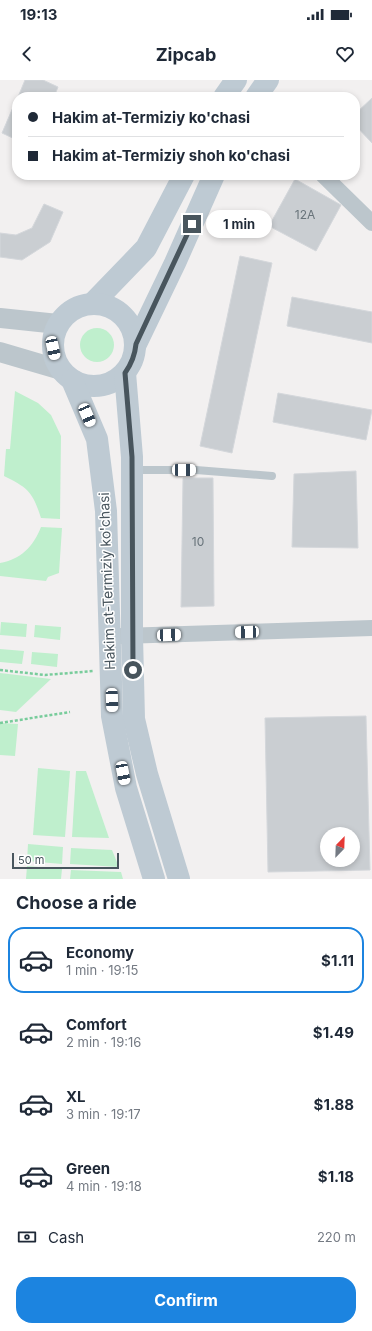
<!DOCTYPE html>
<html lang="en">
<head>
<meta charset="utf-8">
<style>
	body { margin:0; font-family:Inter,sans-serif; background:#f2f2f3; color:#1f2937; height:100vh; display:flex; flex-direction:column; font-size:15px; white-space:nowrap }
	* { box-sizing:border-box; margin:0 }
	p { font-size:13px; color:#747a83 }
	.icon { flex:none; width:22px; height:22px; fill:none; stroke:currentColor; stroke-width:2; stroke-linecap:round; stroke-linejoin:round }
	.map { position:relative; height:799px; overflow:hidden }
	.details { display:flex; flex-direction:column; background:#fff; flex:1 }
	.details>* { flex:none }
	.top-card { position:absolute; left:12px; top:12px; width:348px; height:88px; border-radius:16px; box-shadow:0 2px 6px #0003; display:grid; align-content:center; height:88px; padding:0 16px; background:#fff }
	.needle { width:26px; rotate:23deg }
	.buttons { position:absolute; left:320px; top:747px; display:grid; gap:8px }
	.buttons a { display:grid; place-items:center; width:40px; height:40px; border-radius:50%; background:#fff; box-shadow:0 2px 6px #0003; font-size:20px }
	.scale { position:absolute; left:12px; bottom:10px; width:107px; box-sizing:border-box; padding-left:4px; border:2px solid #48555d; border-top:0; font-size:11px; line-height:14px; white-space:nowrap; color:#48555d; -webkit-text-stroke:3px #fff; paint-order:stroke }
	.end { position:absolute; width:18px; height:18px; margin:-9px; border:5px solid #48555d; background:#fff; box-shadow:0 0 0 2px #fff }
	.from { border-radius:50% }
	.bubble { position:absolute; height:28px; border-radius:14px; background:#fff; box-shadow:0 2px 6px #0003; font-size:13px; font-weight:700; line-height:28px; text-align:center }
	.car { position:absolute; width:12px; height:24px; margin:-12px -6px; border-radius:5px; box-shadow:0 0 3px 1px #0007; background:linear-gradient(#fff 24%,#345 0 40%,#fff 0 76%,#345 0 86%,#fff 0) }
	.top-card b { display:flex; align-items:center; gap:14px; height:38px; font-size:15px }
	.top-card b+b { border-top:1px solid #e0e1e3 }
	.top-card i { width:10px; height:10px; background:#1f2937 }
	ul { padding:0; list-style:none }
	li { display:flex; align-items:center; gap:12px; height:66px; margin:0 8px 6px; padding:0 8px; border:2px solid transparent; border-radius:16px }
	li div { flex:1 }
	li b { display:block; font-size:15px }
	li em { font-style:normal; font-weight:700 }
	li.active { border-color:#1c84e0 }
	li>.icon { width:36px; height:36px; stroke-width:1.5 }
	h2 { padding:0 16px; font-size:18px; line-height:48px }
	.pay { display:flex; align-items:center; gap:10px; height:44px; padding:0 16px; font-size:15px }
	.pay p { margin-inline-start:auto }
	.action { display:flex; gap:8px; margin-top:auto; padding:8px 16px }
	.action a { flex:1; height:46px; border-radius:16px; background:#1c84e0; color:#fff; font-size:16px; font-weight:700; line-height:46px; text-align:center }
	.status { display:flex; justify-content:space-between; align-items:center; height:28px; padding:0 20px; background:#fff; direction:ltr }
	.status svg { height:11px; fill:currentColor }
	header { display:flex; justify-content:space-between; align-items:center; height:52px; padding:0 16px; background:#fff; font-size:18px; font-weight:700 }
	.map>svg:first-child { display:block }
	.green { fill:#bfefcd }
	.building { fill:#caced2; stroke:#d4d7db; fill-rule:evenodd }
	.lines { fill:none; stroke-linecap:round; stroke-linejoin:round }
	.path { stroke:#78cc9b; stroke-width:2.5; stroke-dasharray:3 2; stroke-linecap:butt }
	.service { stroke:#bcc6cc; stroke-width:8 }
	.minor { stroke:#bcc6cc; stroke-width:16 }
	.tertiary { stroke:#bcc6cc; stroke-width:20 }
	.secondary { stroke:#becad3; stroke-width:22 }
	.route { stroke:#48555d; stroke-width:5 }
	.labels { text-anchor:middle; stroke-width:3; stroke-linejoin:round; paint-order:stroke }
	.number-label { font-size:12px; fill:#68737a }
	.street-label { font-size:14px; fill:#48555d; stroke:#fff }
</style>
</head>
<body>
<div class="status"><b>19:13</b><svg viewBox="0 0 49 12"><path d="M0 12V9h3v3zM5 12V6h3v6zM10 12V3h3v9zM15 12V0h3v12zM26 1h20v11H26zM47 4h2v5h-2z"/></svg></div>
<header><svg class="icon" aria-label="back" viewBox="0 0 24 24"><path d="M15 5l-7 7 7 7"/></svg>Zipcab<svg class="icon" aria-label="heart" viewBox="0 0 24 24"><path d="M12 20l-8-8c-3-5 5-10 8-4 3-6 11-1 8 4z"/></svg></header>
<div class="map">
<svg width="372" height="799" viewBox="0 0 372 799">
	<rect width="100%" height="100%" fill="#f2f0f0"/>
	<g class="green">
		<circle cx="97" cy="265" r="17"/>
		<path d="M15 311 38 323 51 335 61 356 60 439 41 438C33 413 29 408 4 396L6 369H10Z"/>
		<path d="M41 447 62 448 59 493 48 497 46 501 0 496V483C21 479 33 467 41 447Z"/>
		<polygon points="1,542 27,544 26,557 0,555"/>
		<polygon points="35,545 61,547 60,560 34,557"/>
		<polygon points="0,569 24,571 22,584 0,582"/>
		<polygon points="32,572 58,574 57,587 31,584"/>
		<polygon points="0,593 51,599 16,632 0,630"/>
		<polygon points="0,643 18,644 15,676 0,675"/>
		<polygon points="38,688 70,691 65,757 33,755"/>
		<polygon points="76,691 86,691 109,758 72,757"/>
		<polygon points="28,764 63,767 62,784 27,781"/>
		<polygon points="71,768 112,770 119,787 70,784"/>
		<polygon points="27,786 62,789 61,799 26,799"/>
		<polygon points="71,790 121,792 123,799 70,799"/>
	</g>
	<g class="building">
		<polygon points="25,0 43,0 58,7 54,17 18,17"/>
		<polygon points="17,18 17,60 2,53"/>
		<polygon points="372,18 372,63 355,45 355,34"/>
		<polygon points="295,99 341,125 316,171 269,146"/>
		<polygon points="44,124 63,132 50,162 22,180 0,177 0,153 16,155 32,148"/>
		<polygon points="240,176 272,183 232,373 200,366"/>
		<polygon points="292,217 372,232 372,263 287,246"/>
		<polygon points="278,313 372,330 366,360 273,342"/>
		<polygon points="356,391 358,468 292,467 294,394"/>
		<polygon points="183,398 213,398 214,526 181,527"/>
		<path d="M366 636 370 790 268 792 265 638ZM327 754H353V780H327Z"/>
	</g>
	<g class="lines">
		<g class="path">
			<polyline points="0,590 45,595 94,591"/>
			<polyline points="0,643 70,632"/>
		</g>
		<polyline class="service" points="133,390 196,390 272,396"/>
		<g class="minor">
			<polyline points="323,95 372,143"/>
			<polyline points="121,556 372,548"/>
		</g>
		<g class="tertiary">
			<polyline points="0,238 58,244"/>
			<polyline points="0,272 61,290"/>
		</g>
		<g class="secondary">
			<polyline points="224,17 236,0"/>
			<polyline points="256,17 268,0"/>
			<polyline points="93,223 146,168 184,95"/>
			<circle cx="94" cy="265" r="41"/>
			<polyline points="136,264 175,183 214,95"/>
			<polyline points="125,293 132,377 132,556 134,639 147,694 179,799"/>
			<polyline points="72,300 97,359 106,431 112,636 126,708 154,799"/>
		</g>
	</g>
	<g class="lines">
		<path class="route" d="M133 590 132 377 125 293C132 283 135 275 136 264L192 144"/>
	</g>
	<g class="labels">
		<g class="number-label">
			<text x="305" y="139">12A</text>
			<text x="198" y="466">10</text>
		</g>
		<g class="street-label">
			<text transform="translate(107 501) rotate(-92)" y="5">Hakim at-Termiziy ko'chasi</text>
		</g>
	</g>
</svg>
<div class="buttons">
<a><svg class="needle" viewBox="-14 -14 28 28"><path d="M0-13l5 13h-10z" fill="#e53935"/><path d="M0 13l5-13h-10z" fill="#747a83"/></svg></a>
</div>
<div class="scale">50 m</div>
<i class="end from" style="left:133px;top:590px"></i>
<i class="end" style="left:192px;top:144px"></i>
<div class="bubble" style="left:206px;top:130px;width:66px">1 min</div>
<i class="car" style="left:53px;top:268px;rotate:168deg"></i>
<i class="car" style="left:87px;top:335px;rotate:157deg"></i>
<i class="car" style="left:184px;top:390px;rotate:90deg"></i>
<i class="car" style="left:247px;top:552px;rotate:268deg"></i>
<i class="car" style="left:169px;top:555px;rotate:88deg"></i>
<i class="car" style="left:112px;top:620px;rotate:178deg"></i>
<i class="car" style="left:123px;top:693px;rotate:169deg"></i>
<div class="top-card">
<b><i class="from"></i>Hakim at-Termiziy ko'chasi</b>
<b><i></i>Hakim at-Termiziy shoh ko'chasi</b>
</div>
</div>
<section class="details">
<h2>Choose a ride</h2>
<ul>
<li class="active"><svg class="icon" aria-label="car" viewBox="0 0 24 24"><path d="M5 17H2v-5l4-1 3-4h7l3 4 3 1v5h-3M9 17h6M6 11h13"/><circle cx="7" cy="17" r="2"/><circle cx="17" cy="17" r="2"/></svg><div><b>Economy</b><p>1 min · 19:15</p></div><em>$1.11</em></li>
<li><svg class="icon" aria-label="car" viewBox="0 0 24 24"><path d="M5 17H2v-5l4-1 3-4h7l3 4 3 1v5h-3M9 17h6M6 11h13"/><circle cx="7" cy="17" r="2"/><circle cx="17" cy="17" r="2"/></svg><div><b>Comfort</b><p>2 min · 19:16</p></div><em>$1.49</em></li>
<li><svg class="icon" aria-label="car" viewBox="0 0 24 24"><path d="M5 17H2v-5l4-1 3-4h7l3 4 3 1v5h-3M9 17h6M6 11h13"/><circle cx="7" cy="17" r="2"/><circle cx="17" cy="17" r="2"/></svg><div><b>XL</b><p>3 min · 19:17</p></div><em>$1.88</em></li>
<li><svg class="icon" aria-label="car" viewBox="0 0 24 24"><path d="M5 17H2v-5l4-1 3-4h7l3 4 3 1v5h-3M9 17h6M6 11h13"/><circle cx="7" cy="17" r="2"/><circle cx="17" cy="17" r="2"/></svg><div><b>Green</b><p>4 min · 19:18</p></div><em>$1.18</em></li>
</ul>
<div class="pay"><svg class="icon" aria-label="cash" viewBox="0 0 24 24"><path d="M3 7h18v10H3z"/><circle cx="12" cy="12" r="2"/></svg>Cash<p>220 m</p></div>
<div class="action"><a>Confirm</a></div>
</section>
</body>
</html>
